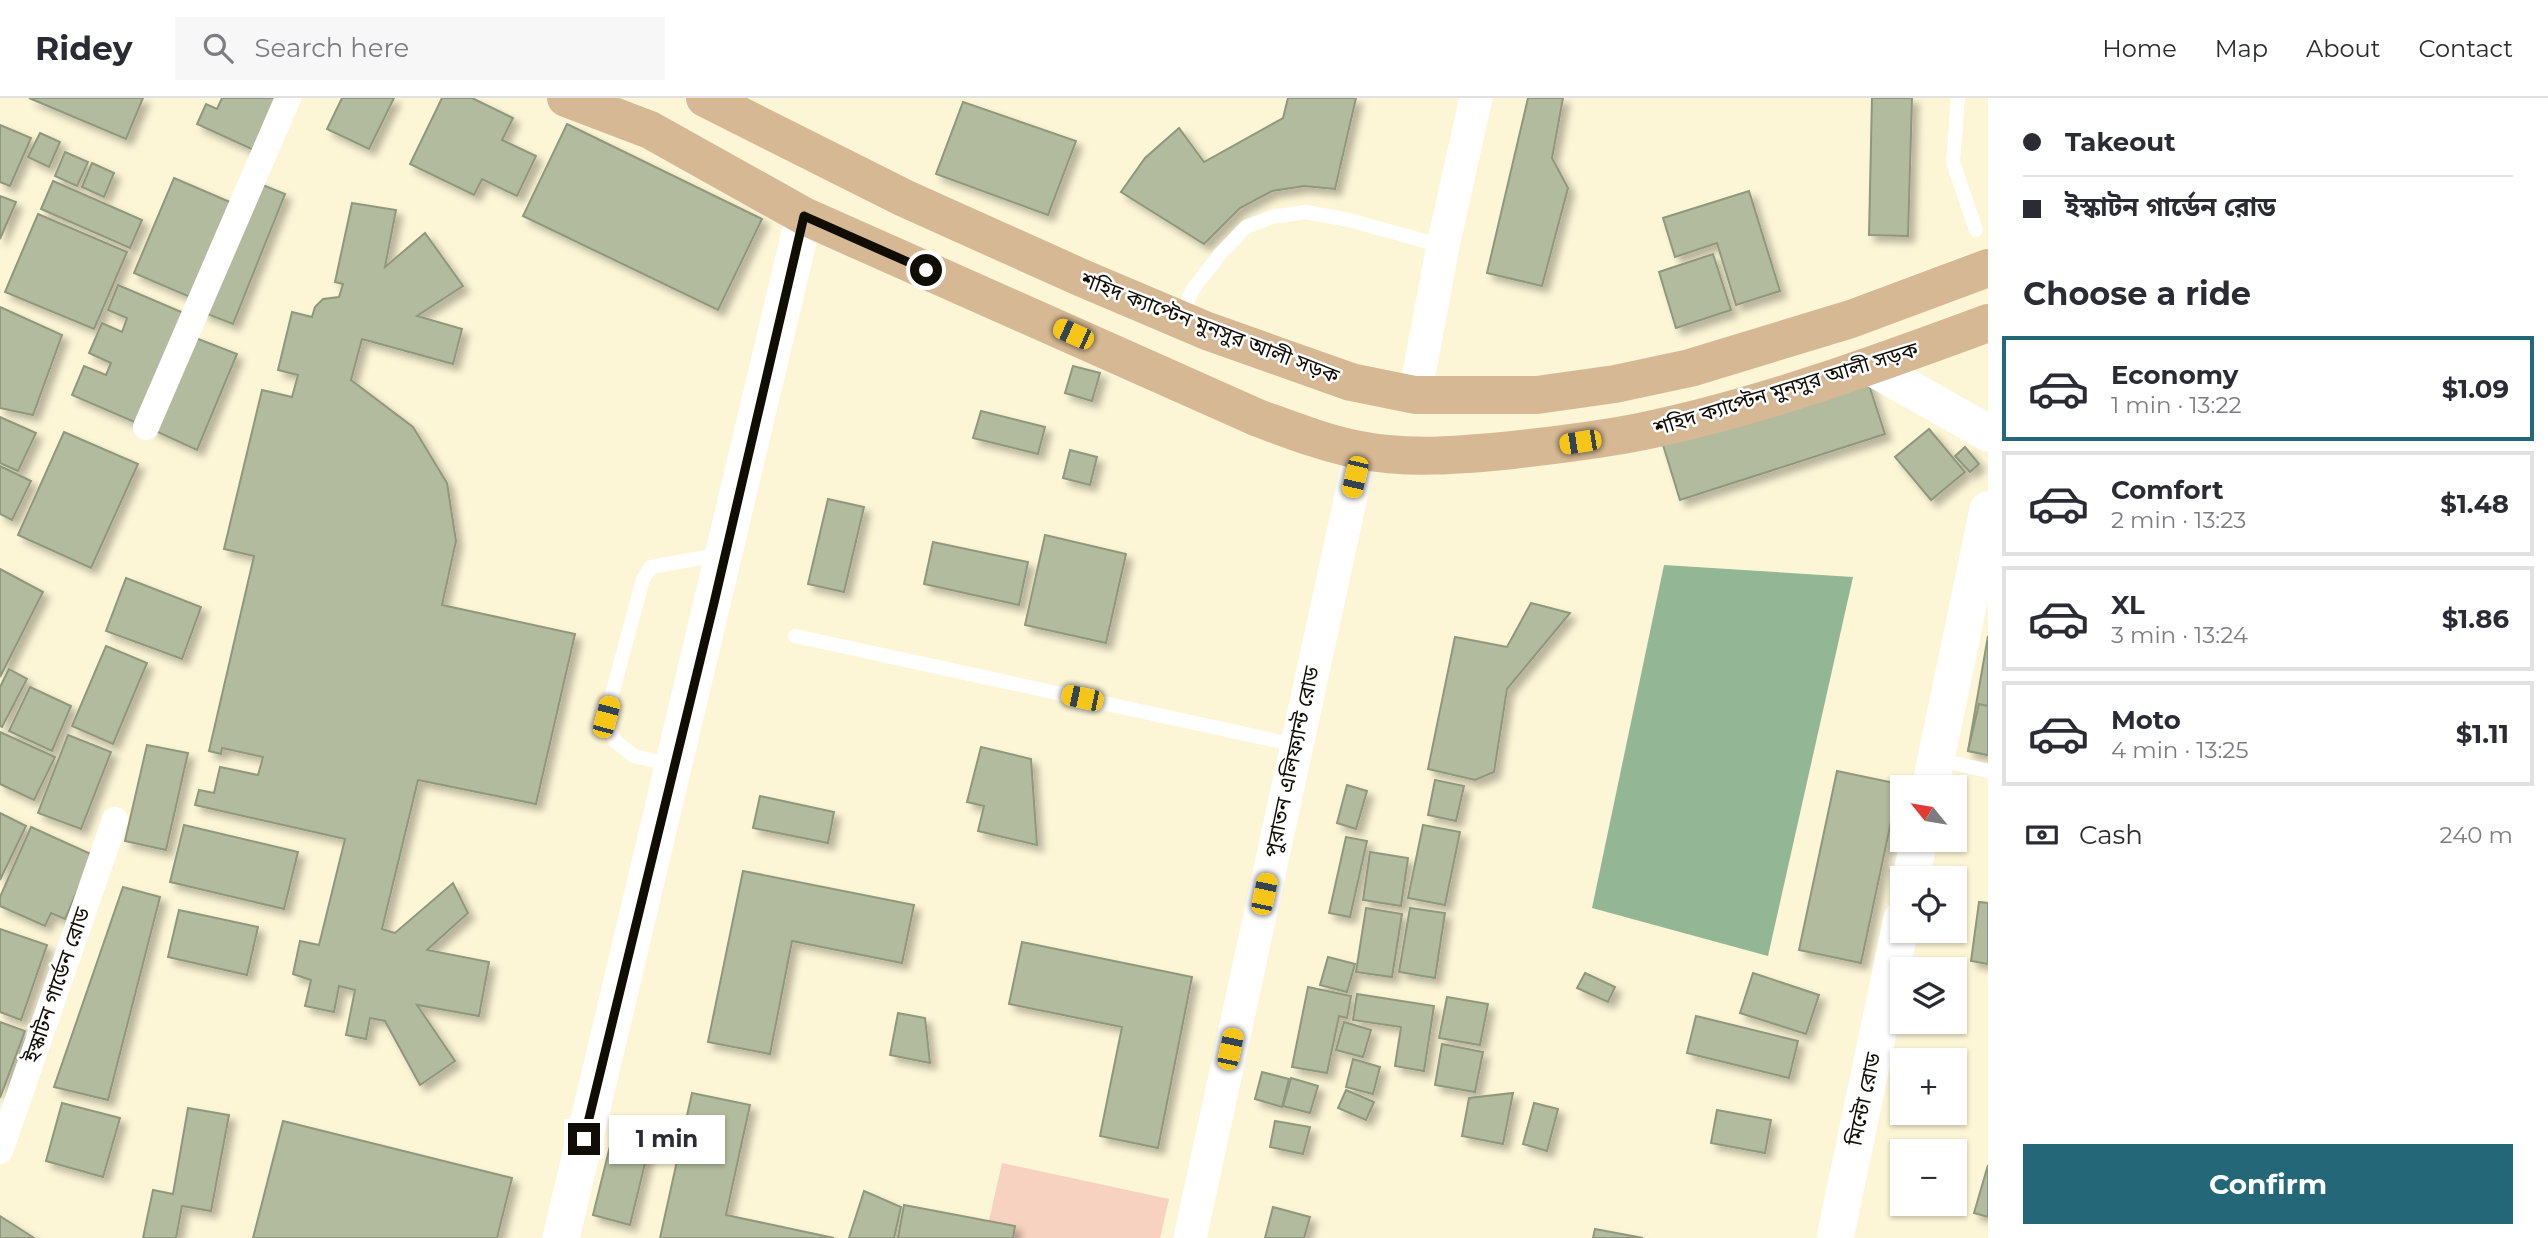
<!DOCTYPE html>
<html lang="en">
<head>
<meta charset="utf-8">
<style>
	body { margin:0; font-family:Montserrat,"Noto Sans Bengali",sans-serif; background:#f7f7f7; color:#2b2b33; height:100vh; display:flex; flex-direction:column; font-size:26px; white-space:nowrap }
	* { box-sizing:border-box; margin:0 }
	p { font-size:23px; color:#7c7c81 }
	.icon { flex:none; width:38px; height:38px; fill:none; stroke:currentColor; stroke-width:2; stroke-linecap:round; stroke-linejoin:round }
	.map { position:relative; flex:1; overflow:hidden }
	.side { display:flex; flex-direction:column; background:#fff; width:560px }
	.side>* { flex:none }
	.guide { display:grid; align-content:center; height:154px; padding:0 35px; background:#fff }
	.needle { width:46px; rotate:300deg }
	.buttons { position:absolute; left:1890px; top:677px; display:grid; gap:14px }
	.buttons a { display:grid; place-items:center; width:77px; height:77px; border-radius:0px; background:#fff; box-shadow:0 2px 5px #0004; font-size:35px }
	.end { position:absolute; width:32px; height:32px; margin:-16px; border:9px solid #0f0d04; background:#fff; box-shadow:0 0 0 4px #fff }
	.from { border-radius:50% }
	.bubble { position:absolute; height:49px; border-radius:0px; background:#fff; box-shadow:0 2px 5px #0004; font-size:23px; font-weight:700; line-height:49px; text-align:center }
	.car { position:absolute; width:21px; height:42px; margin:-21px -10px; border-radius:9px; box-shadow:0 0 5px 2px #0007; background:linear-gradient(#f5c518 24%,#345 0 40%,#f5c518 0 76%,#345 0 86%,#f5c518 0) }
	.guide b { display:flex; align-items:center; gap:24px; height:66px; font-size:26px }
	.guide b+b { border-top:2px solid #e1e1e2 }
	.guide i { width:18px; height:18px; background:#2b2b33 }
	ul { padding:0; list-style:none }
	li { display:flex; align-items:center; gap:21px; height:105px; margin:0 14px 10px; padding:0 21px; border:4px solid #e1e1e2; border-radius:0px }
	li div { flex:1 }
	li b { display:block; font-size:26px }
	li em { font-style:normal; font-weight:700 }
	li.current { border-color:#246779 }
	li>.icon { width:63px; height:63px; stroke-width:1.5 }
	h2 { padding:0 35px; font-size:32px; line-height:84px }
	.pay { display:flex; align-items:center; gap:18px; height:77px; padding:0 35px; font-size:26px }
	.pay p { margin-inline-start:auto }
	.button { display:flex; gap:14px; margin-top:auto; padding:14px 35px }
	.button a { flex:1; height:80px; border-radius:0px; background:#246779; color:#fff; font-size:28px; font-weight:700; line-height:80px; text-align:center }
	header { display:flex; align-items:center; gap:42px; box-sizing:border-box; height:98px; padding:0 35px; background:#fff; border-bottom:2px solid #e1e1e2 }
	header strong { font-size:33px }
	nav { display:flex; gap:38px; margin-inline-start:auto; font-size:24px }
	.search { width:490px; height:63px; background:#f7f7f7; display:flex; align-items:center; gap:18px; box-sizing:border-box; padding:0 24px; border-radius:0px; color:#7c7c81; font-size:26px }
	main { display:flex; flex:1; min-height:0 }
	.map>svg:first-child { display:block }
	.green { fill:#f7d2c0 }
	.water { fill:#93b795 }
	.building { fill:#b2bb9e; stroke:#8f987c; stroke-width:2; filter:url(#shadow) }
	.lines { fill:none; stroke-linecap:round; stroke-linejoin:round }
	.service { stroke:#fff; stroke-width:14 }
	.minor { stroke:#fff; stroke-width:26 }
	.tertiary { stroke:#fff; stroke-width:33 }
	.secondary { stroke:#fff; stroke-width:37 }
	.primary { stroke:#d6b994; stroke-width:38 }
	.route { stroke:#0f0d04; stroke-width:9 }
	.labels { text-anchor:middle; stroke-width:5; stroke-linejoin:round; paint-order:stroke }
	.street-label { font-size:21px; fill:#0f0d04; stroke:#fff }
</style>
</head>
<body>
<header>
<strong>Ridey</strong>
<div class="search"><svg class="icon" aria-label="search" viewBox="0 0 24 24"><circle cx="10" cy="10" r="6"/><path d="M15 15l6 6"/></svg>Search here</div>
<nav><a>Home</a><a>Map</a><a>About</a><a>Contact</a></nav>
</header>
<main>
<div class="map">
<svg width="1988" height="1140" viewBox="0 0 1988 1140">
	<defs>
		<filter id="shadow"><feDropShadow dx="6" dy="6" stdDeviation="3.5" flood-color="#0004"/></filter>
	</defs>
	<rect width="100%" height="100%" fill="#fcf5d6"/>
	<polygon class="green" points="1002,1065 1169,1101 1160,1140 985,1140"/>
	<polygon class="water" points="1664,467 1853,479 1768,858 1592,810"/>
	<g class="building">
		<polygon points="29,0 143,0 126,41"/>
		<polygon points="222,0 283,0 258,54 197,26 206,6 217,11"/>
		<polygon points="342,0 394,0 369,51 327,31"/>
		<polygon points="442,0 472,0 513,20 502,42 536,58 517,98 482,81 474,97 410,66"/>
		<polygon points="1288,0 1356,0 1335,91 1304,88 1272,93 1240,110 1204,146 1121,94 1145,60 1179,30 1204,64 1283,20"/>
		<polygon points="1528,0 1563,0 1552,60 1568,90 1542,188 1487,175"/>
		<polygon points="1872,0 1912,0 1908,138 1869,137"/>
		<polygon points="963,4 1076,43 1048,117 936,76"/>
		<polygon points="567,26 762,121 718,212 523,118"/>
		<polygon points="0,27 31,40 10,88 0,84"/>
		<polygon points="40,35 60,44 49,69 28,59"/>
		<polygon points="65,54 88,64 77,88 55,78"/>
		<polygon points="92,65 114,75 104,99 82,89"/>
		<polygon points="174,80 237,107 197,202 134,175"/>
		<polygon points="53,83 142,122 130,150 41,111"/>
		<polygon points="253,83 285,96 233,226 202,214"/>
		<polygon points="1749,93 1780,193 1736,207 1717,145 1675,159 1663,120"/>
		<polygon points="0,98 16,104 0,141"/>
		<polygon points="352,105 396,112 385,169 425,135 463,188 417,218 462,231 453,266 362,241 351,282 413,329 447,385 456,443 442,507 575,536 536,706 418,682 382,831 395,835 453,785 468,815 427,852 489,864 479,918 417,907 455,963 420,987 385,923 370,920 366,941 346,937 355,892 339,888 334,914 305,908 311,882 293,876 300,843 319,847 345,741 195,707 199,692 214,695 220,669 258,677 263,659 222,650 221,656 209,653 254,458 224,451 262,292 292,299 298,277 278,272 292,214 312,219 315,209 323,201 339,199 343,186 335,184"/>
		<polygon points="38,116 127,154 94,231 5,194"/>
		<polygon points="1713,156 1731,212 1676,230 1659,174"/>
		<polygon points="118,187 186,216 139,326 72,297 84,268 106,277 111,265 89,255 102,225 122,234 127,220 108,212"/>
		<polygon points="0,209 62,237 33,317 0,310"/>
		<polygon points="193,239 237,256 197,352 151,331"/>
		<polygon points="1073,268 1100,275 1092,303 1065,295"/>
		<polygon points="1867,281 1885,336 1680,402 1663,347"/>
		<polygon points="981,313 1045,329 1038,356 973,340"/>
		<polygon points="0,319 36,335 18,373 0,365"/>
		<polygon points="1929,331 1965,374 1931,402 1895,359"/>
		<polygon points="64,334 138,366 91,470 18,437"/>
		<polygon points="1965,349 1979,366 1970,374 1955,358"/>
		<polygon points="1070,352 1097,359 1090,387 1063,380"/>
		<polygon points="0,368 31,383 12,422 0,416"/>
		<polygon points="828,401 864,409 844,494 808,486"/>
		<polygon points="1045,437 1126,456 1106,545 1025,527"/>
		<polygon points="933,444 1028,464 1019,507 924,486"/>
		<polygon points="0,471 43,494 0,579"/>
		<polygon points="126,480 201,509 182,561 106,533"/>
		<polygon points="1531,505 1570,515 1507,591 1494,674 1475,682 1428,671 1455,539 1507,549"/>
		<polygon points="1988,538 1988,657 1968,653"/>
		<polygon points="106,548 147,565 113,646 72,628"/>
		<polygon points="9,571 27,581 2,629 0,628 0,589"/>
		<polygon points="30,589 71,608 52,653 9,633"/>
		<polygon points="1979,606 1988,608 1988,657 1968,653"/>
		<polygon points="0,634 55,659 34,702 0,686"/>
		<polygon points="68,637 111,654 81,731 38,715"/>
		<polygon points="147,647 188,655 166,752 125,743"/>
		<polygon points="981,649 1031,661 1037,747 978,733 984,708 967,704"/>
		<polygon points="1837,673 1899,686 1861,865 1799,852"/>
		<polygon points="1435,682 1464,688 1456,723 1428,717"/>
		<polygon points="1347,687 1367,693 1356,731 1337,725"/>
		<polygon points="760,698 834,714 828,745 753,730"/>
		<polygon points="0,715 26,728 0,782"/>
		<polygon points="184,727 298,754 284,811 170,784"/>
		<polygon points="1423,727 1460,734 1445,807 1408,800"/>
		<polygon points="31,729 93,757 65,821 51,815 45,828 0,808 0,799"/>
		<polygon points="1346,739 1367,743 1350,819 1329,815"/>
		<polygon points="1370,754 1408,760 1401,808 1363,802"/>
		<polygon points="743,773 914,807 902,865 792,843 770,956 708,944"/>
		<polygon points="123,789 160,799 108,1002 54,989"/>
		<polygon points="1979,804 1988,805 1988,866 1971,863"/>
		<polygon points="1366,810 1402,816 1392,879 1356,874"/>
		<polygon points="1410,810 1445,815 1435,880 1399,874"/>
		<polygon points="179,812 258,829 247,877 168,859"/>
		<polygon points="0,831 47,847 21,922 0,914"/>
		<polygon points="1022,844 1192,879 1158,1050 1100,1038 1122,929 1009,906"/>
		<polygon points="1328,859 1355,866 1347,894 1320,887"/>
		<polygon points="1585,875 1615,889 1608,904 1577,890"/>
		<polygon points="1753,875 1819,897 1806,936 1740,915"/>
		<polygon points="1308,889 1351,898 1347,920 1339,918 1327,975 1292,969"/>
		<polygon points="1357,896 1434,908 1424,973 1395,968 1401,929 1353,922"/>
		<polygon points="1447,899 1488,906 1480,947 1439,940"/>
		<polygon points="898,915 925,920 930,965 890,957"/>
		<polygon points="1696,918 1798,943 1789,980 1687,955"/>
		<polygon points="0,924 25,933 0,1000"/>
		<polygon points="1344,924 1371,932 1363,959 1336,952"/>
		<polygon points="1442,946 1483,954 1475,994 1435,987"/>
		<polygon points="1353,961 1380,969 1373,996 1346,989"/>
		<polygon points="1262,974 1289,981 1282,1009 1255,1001"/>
		<polygon points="1291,980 1318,988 1310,1015 1283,1008"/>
		<polygon points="1346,992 1374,1004 1366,1022 1338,1010"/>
		<polygon points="692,995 750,1007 726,1117 834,1140 660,1140"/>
		<polygon points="1513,995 1503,1046 1462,1038 1469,1000"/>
		<polygon points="62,1005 120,1020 103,1079 46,1063"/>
		<polygon points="1534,1005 1558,1011 1547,1053 1523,1046"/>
		<polygon points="188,1010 229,1017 211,1113 182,1108 176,1140 143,1140 153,1092 173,1096"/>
		<polygon points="1717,1012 1771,1022 1765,1055 1711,1045"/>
		<polygon points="283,1023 512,1080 497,1140 253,1140"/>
		<polygon points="1275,1023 1310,1029 1303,1056 1270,1049"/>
		<polygon points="612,1040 649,1049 630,1127 593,1117"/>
		<polygon points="1988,1067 1988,1119 1974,1115"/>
		<polygon points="864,1093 901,1109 894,1140 849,1140"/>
		<polygon points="904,1107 1015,1128 1013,1140 898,1140"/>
		<polygon points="1273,1109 1310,1119 1304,1140 1265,1140"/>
		<polygon points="0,1118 34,1140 0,1140"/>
		<polygon points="1595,1131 1643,1140 1593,1140"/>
	</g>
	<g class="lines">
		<g class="service">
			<polyline points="1958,0 1953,64 1976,132"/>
			<polyline points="1180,219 1193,191 1221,155 1246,129 1272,119 1306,114 1349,122 1443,148"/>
			<polyline points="795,538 1296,647"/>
			<polyline points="1937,661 1988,673"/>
			<polyline points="673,667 634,658 615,643 606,619 643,481 651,469 722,456"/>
		</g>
		<g class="minor">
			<polyline points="146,329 288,0"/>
			<polyline points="0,1053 115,722"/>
		</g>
		<g class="tertiary">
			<polyline points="1415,297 1443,148 1476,0"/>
			<polyline points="1190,1140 1361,352"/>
		</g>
		<g class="secondary">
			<polyline points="1871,269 1988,335"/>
			<polyline points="1930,690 1988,412"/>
			<polyline points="1911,780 1919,742"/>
			<polyline points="561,1140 804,118"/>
			<polyline points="1835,1140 1902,821"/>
		</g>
		<g class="primary">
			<path d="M566 0 650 32 804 118 1258 320C1291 332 1324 345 1359 352 1409 362 1462 357 1513 352 1556 347 1601 342 1644 333 1760 309 1877 266 1988 225"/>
			<polyline points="705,0 904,100 1082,180 1207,233 1351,284 1415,297 1537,297 1615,286 1690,270 1851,221 1988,170"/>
		</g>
	</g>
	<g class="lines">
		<polyline class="route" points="584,1041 714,505 804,118 926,172"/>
	</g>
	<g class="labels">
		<g class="street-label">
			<text transform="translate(1210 230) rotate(21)" y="7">শহিদ ক্যাপ্টেন মুনসুর আলী সড়ক</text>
			<text transform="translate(1786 291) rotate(-17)" y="7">শহিদ ক্যাপ্টেন মুনসুর আলী সড়ক</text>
			<text transform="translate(1292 664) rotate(-78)" y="7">পুরাতন এলিফ্যান্ট রোড</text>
			<text transform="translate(57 887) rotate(-71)" y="7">ইস্কাটন গার্ডেন রোড</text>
			<text transform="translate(1864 1001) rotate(-78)" y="7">মিন্টো রোড</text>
		</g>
	</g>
</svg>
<div class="buttons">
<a><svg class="needle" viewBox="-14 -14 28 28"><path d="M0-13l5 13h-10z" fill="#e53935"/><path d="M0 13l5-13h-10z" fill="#7c7c81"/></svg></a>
<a><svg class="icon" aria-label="locate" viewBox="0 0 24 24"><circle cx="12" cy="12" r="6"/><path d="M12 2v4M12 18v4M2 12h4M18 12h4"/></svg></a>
<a><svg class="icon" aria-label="layers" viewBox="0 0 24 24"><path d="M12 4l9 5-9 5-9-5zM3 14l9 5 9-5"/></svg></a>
<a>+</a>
<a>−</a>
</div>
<i class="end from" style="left:926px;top:172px"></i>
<i class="end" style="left:584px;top:1041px"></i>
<div class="bubble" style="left:609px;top:1017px;width:116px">1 min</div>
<i class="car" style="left:1073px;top:236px;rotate:294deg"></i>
<i class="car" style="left:1580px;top:344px;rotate:261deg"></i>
<i class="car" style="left:1355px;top:379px;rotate:193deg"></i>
<i class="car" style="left:1082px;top:600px;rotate:282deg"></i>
<i class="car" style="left:606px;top:619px;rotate:15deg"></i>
<i class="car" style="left:1264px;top:796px;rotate:12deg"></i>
<i class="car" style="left:1230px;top:951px;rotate:12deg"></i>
</div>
<section class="side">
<div class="guide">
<b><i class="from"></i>Takeout</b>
<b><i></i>ইস্কাটন গার্ডেন রোড</b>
</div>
<h2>Choose a ride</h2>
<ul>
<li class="current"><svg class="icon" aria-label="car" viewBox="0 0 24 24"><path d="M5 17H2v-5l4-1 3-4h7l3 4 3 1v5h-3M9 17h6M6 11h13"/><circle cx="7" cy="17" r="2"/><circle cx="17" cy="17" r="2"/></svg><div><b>Economy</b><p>1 min · 13:22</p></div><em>$1.09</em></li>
<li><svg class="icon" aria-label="car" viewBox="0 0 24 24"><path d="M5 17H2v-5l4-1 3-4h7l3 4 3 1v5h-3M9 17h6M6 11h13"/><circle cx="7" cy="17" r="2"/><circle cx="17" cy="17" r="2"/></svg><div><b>Comfort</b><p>2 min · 13:23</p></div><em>$1.48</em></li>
<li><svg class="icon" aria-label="car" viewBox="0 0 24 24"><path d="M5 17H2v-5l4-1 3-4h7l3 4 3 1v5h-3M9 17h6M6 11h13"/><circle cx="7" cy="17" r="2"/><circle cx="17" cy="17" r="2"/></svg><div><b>XL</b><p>3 min · 13:24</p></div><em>$1.86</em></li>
<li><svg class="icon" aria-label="car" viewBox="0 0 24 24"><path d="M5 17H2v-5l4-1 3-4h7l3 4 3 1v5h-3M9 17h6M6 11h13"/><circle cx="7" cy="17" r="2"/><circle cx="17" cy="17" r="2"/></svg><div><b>Moto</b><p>4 min · 13:25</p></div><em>$1.11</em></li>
</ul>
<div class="pay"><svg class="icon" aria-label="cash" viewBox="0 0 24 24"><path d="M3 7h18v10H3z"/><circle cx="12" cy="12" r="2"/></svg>Cash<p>240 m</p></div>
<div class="button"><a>Confirm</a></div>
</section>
</main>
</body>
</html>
